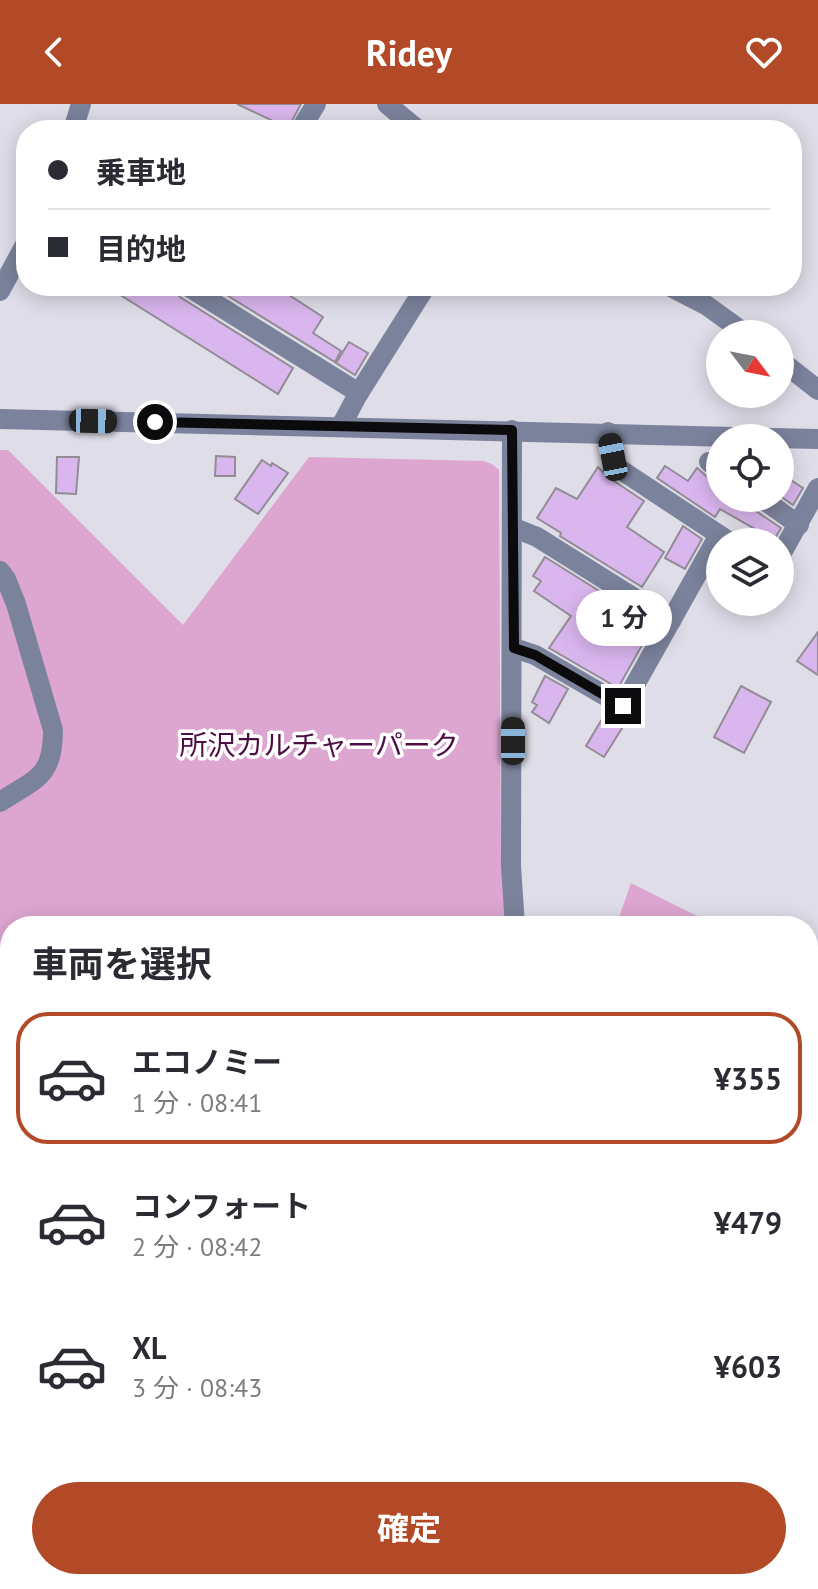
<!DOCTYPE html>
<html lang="ja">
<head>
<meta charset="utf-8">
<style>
	body { margin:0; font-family:"PT Sans","Noto Sans JP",sans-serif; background:#f7f7f7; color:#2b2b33; height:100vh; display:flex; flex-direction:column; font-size:30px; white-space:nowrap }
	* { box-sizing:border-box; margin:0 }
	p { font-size:26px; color:#7c7c81 }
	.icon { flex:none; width:44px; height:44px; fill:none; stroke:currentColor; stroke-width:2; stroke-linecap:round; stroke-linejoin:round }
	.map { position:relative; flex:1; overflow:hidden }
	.drawer { position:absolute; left:0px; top:812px; width:818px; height:674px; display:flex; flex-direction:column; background:#fff; border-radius:32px 32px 0 0; box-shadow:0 4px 20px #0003 }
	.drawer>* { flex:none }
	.guide { position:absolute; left:16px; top:16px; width:786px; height:176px; border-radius:32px; box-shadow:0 4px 20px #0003; display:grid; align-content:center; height:176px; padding:0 32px; background:#fff }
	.needle { width:52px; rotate:122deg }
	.fabs { position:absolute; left:706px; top:216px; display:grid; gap:16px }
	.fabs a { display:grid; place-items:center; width:88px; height:88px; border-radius:50%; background:#fff; box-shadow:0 4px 20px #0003; font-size:40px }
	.end { position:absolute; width:36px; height:36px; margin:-18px; border:10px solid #0b0b0e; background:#fff; box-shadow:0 0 0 4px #fff }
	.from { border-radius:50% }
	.bubble { position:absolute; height:56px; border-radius:28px; background:#fff; box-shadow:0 4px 20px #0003; font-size:26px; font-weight:700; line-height:56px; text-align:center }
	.car { position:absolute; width:24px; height:48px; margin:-24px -12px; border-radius:10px; box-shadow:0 0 6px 2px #0007; background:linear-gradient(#222 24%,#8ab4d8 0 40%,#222 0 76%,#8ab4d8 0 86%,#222 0) }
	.guide b { display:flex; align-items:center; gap:28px; height:76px; font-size:30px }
	.guide b+b { border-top:2px solid #e1e1e2 }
	.guide i { width:20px; height:20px; background:#2b2b33 }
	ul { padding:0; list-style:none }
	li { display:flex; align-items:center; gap:24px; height:132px; margin:0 16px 12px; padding:0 16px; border:4px solid transparent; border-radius:32px }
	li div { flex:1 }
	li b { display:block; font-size:30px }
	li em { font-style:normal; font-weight:700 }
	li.on { border-color:#b24a27 }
	li>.icon { width:72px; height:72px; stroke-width:1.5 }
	h2 { padding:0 32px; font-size:36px; line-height:96px }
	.button { display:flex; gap:16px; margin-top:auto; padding:16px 32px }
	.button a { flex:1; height:92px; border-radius:48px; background:#b24a27; color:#fff; font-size:32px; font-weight:700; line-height:92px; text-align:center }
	header { display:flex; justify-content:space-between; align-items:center; height:104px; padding:0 32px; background:#b24a27; color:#fff; font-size:36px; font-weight:700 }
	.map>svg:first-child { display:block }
	.green { fill:#dda6d0 }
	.building { fill:#dab6ee; stroke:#928c95; stroke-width:2 }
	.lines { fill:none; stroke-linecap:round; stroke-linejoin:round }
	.minor { stroke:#7b839c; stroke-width:20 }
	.route { stroke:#0b0b0e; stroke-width:10 }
	.labels { text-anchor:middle; stroke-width:7; stroke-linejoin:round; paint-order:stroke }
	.park-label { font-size:28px; fill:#4f0d45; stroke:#fff }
</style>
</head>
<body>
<header><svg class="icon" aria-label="back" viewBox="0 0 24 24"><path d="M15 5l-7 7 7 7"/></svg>Ridey<svg class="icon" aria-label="heart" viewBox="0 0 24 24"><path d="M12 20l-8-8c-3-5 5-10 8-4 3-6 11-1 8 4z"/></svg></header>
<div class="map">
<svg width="818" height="1485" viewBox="0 0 818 1485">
	<rect width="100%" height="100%" fill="#dfdde8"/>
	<g class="green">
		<polygon points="0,346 8,346 183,521 309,353 483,357 492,360 499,366 501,752 507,822 10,822 10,1476 808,1476 808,1050 818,1054 818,1325 814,1370 818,1372 818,1485 0,1485"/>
		<polygon points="631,779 717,822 616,822"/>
		<polygon points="808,871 818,878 818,1035 808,1031"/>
	</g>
	<g class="building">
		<polygon points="237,0 301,0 288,24"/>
		<polygon points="106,182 172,182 180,193 293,264 278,290"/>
		<polygon points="212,182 275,182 323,213 313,229 341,247 335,258"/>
		<polygon points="349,238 368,249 355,271 336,259"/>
		<polygon points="216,352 235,353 235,372 215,372"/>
		<polygon points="57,353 79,353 76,390 56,389"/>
		<polygon points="262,356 271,362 272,359 288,369 258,410 235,395"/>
		<polygon points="665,362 688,377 697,364 712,377 720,379 720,394 748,394 753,405 781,424 774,436 720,405 715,413 657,374"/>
		<polygon points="598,363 608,373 644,397 627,423 664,448 642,483 560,432 561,429 537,414 556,384 577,395"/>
		<polygon points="780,369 803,384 793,401 780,392"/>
		<polygon points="683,422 702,435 685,465 665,454"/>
		<polygon points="545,453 628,505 626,508 651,525 618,584 549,544 571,512 534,487 541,477 533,472"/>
		<polygon points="818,528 818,571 797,557"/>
		<polygon points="545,572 568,585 549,619 532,608 537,601 532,598"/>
		<polygon points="741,582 771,598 744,649 714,633"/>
		<polygon points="605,610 624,621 604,653 586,642"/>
	</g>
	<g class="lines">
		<g class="minor">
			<polyline points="387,0 418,26"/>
			<polyline points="73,26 81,0"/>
			<polyline points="300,26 316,0"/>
			<polyline points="187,182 359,289"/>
			<polyline points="669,182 706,201 746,230"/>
			<polyline points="0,187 26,139"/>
			<polyline points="780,256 818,286"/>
			<polyline points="0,315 818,335"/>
			<polyline points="341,322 357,292 426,182"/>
			<polyline points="512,326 511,762 515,822"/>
			<polyline points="608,328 615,362 730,438"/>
			<polyline points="709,358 720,366"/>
			<polyline points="761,394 799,421"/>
			<polyline points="512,423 537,433 671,517"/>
			<polyline points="780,452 818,384"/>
			<path d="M0 467 6 475 16 500 53 626C53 674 36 674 0 698"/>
			<polyline points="514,544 535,551 623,602 719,431"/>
			<polyline points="557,1485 559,1476"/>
		</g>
	</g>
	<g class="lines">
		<polyline class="route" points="155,318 512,326 514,544 535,551 623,602"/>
	</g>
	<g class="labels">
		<g class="park-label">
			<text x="319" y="651">所沢カルチャーパーク</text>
		</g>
	</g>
</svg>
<div class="fabs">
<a><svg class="needle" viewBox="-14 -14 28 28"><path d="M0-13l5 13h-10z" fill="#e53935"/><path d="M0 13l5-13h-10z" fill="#7c7c81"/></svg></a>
<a><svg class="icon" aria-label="locate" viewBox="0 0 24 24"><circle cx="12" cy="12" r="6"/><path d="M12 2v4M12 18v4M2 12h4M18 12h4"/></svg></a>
<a><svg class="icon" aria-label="layers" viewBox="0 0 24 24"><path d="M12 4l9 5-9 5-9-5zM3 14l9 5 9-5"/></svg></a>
</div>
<i class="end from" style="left:155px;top:318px"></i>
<i class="end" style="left:623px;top:602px"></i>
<div class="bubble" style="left:576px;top:486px;width:96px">1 分</div>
<i class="car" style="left:93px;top:317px;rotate:91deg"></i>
<i class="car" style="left:613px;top:353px;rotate:349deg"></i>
<i class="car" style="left:513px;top:637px;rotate:0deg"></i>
<div class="guide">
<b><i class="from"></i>乗車地</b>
<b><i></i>目的地</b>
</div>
<section class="drawer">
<h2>車両を選択</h2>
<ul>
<li class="on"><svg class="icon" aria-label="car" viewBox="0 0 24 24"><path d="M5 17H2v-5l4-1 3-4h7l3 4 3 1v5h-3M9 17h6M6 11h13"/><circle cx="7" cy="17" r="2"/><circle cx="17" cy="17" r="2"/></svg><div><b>エコノミー</b><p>1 分 · 08:41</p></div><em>¥355</em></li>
<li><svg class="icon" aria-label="car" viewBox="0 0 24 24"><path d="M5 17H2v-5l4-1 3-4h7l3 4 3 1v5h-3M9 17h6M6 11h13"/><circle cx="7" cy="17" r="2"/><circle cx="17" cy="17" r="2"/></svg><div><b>コンフォート</b><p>2 分 · 08:42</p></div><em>¥479</em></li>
<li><svg class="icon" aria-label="car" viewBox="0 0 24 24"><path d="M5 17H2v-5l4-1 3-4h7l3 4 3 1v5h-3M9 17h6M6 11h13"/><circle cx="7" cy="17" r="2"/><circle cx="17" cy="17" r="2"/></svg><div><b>XL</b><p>3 分 · 08:43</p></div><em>¥603</em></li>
</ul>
<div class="button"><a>確定</a></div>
</section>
</div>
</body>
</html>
